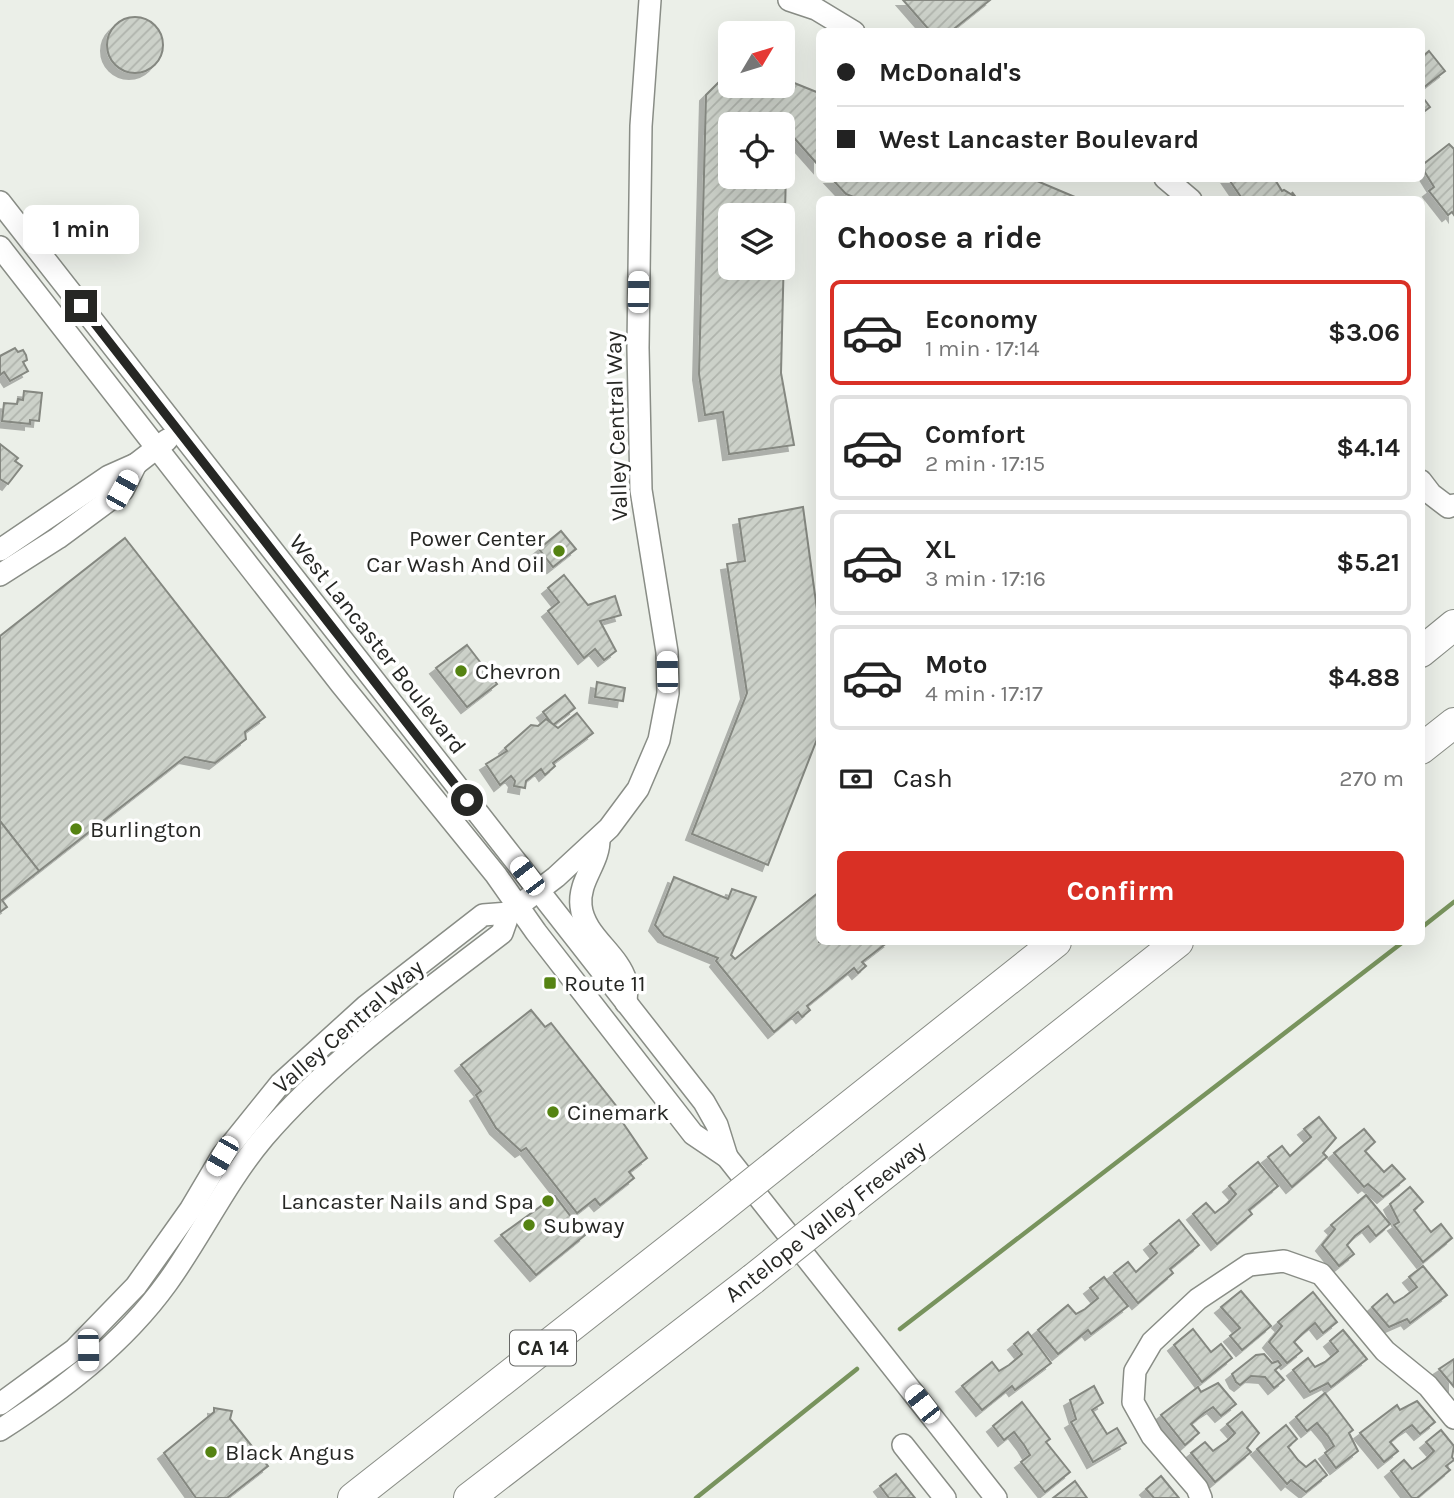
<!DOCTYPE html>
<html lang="en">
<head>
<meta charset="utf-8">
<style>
	body { margin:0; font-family:Karla,sans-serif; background:#f6f6f6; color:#222; height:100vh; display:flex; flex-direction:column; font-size:26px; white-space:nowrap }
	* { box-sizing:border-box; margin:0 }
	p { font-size:23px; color:#767676 }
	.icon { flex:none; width:38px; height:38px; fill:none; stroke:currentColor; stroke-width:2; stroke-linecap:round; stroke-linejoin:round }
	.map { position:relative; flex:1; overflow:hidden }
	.panel { position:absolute; left:816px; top:196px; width:609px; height:749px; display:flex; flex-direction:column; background:#fff; border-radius:10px; box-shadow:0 7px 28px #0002 }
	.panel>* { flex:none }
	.hud { position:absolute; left:816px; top:28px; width:609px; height:154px; border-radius:10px; box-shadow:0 7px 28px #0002; display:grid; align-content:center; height:154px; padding:0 21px; background:#fff }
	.needle { width:46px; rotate:52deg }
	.buttons { position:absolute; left:718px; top:21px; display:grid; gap:14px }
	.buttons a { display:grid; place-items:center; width:77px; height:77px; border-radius:10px; background:#fff; box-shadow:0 7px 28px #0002; font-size:35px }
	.end { position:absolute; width:32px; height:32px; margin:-16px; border:9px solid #262724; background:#fff; box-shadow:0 0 0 4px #fff }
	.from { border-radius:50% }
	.bubble { position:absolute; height:49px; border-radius:10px; background:#fff; box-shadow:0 7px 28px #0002; font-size:23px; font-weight:700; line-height:49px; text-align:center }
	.car { position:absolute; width:21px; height:42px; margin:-21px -10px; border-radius:9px; box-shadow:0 0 5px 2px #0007; background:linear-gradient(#fff 24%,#345 0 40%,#fff 0 76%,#345 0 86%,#fff 0) }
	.hud b { display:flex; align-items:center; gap:24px; height:66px; font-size:26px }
	.hud b+b { border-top:2px solid #e0e0e0 }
	.hud i { width:18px; height:18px; background:#222 }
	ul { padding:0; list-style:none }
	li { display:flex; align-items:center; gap:21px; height:105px; margin:0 14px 10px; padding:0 7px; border:4px solid #e0e0e0; border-radius:10px }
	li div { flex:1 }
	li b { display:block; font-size:26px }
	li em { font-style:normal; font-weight:700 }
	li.on { border-color:#d93025 }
	li>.icon { width:63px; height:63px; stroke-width:1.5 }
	h2 { padding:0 21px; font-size:32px; line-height:84px }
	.pay { display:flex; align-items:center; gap:18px; height:77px; padding:0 21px; font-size:26px }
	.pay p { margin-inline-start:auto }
	.cta { display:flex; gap:14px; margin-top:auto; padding:14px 21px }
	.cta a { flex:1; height:80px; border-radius:10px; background:#d93025; color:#fff; font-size:28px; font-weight:700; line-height:80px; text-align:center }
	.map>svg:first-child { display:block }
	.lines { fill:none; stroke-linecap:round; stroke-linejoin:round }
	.stream { stroke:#78935d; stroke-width:4.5 }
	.building { fill:url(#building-hatch); stroke:#858881; stroke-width:2; fill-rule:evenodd; filter:url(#shadow) }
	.minor-casing { stroke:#898d86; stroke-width:24 }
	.highway-casing { stroke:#898d86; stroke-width:32 }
	.minor { stroke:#fff; stroke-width:21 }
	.highway { stroke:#fff; stroke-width:30 }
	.highway-bridge-casing { stroke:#898d86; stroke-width:32; stroke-linecap:butt }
	.highway-bridge { stroke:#fff; stroke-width:30 }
	.route { stroke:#262724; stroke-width:9 }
	.poi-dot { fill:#558312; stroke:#fff; stroke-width:2.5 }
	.labels { text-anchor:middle; stroke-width:7; stroke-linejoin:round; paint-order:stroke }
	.shield { fill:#fff; stroke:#676866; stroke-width:2 }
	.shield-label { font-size:21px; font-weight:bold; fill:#262724 }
	.street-label { font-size:23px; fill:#262724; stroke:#fff }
	.poi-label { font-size:23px; fill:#262724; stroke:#fff; text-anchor:start }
</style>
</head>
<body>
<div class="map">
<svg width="1454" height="1498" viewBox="0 0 1454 1498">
	<defs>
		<pattern id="building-hatch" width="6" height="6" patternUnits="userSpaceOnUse" patternTransform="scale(1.75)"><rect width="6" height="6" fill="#ccd1c9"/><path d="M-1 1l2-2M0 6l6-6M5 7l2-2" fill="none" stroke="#afb3ac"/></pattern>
		<filter id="shadow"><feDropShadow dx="-6" dy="6" stdDeviation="0" flood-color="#0004"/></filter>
	</defs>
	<rect width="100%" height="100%" fill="#ebefe8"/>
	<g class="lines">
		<g class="stream">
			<polyline points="1421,928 1454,902"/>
			<polyline points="900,1329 1403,942"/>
			<polyline points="696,1498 857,1369"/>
		</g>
	</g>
	<g class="building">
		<polygon points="903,0 990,0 950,32 931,32"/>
		<circle cx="135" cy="45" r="28"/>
		<polygon points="1429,51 1445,71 1423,88 1421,58"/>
		<path d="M726 75H730V86H782V78L819 93V166L781 123 730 124V177H782V168L786 172 781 373 794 445 729 454 723 412 705 415 699 374 706 95ZM730 215H782V268H730Z"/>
		<polygon points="1421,95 1430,107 1421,114"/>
		<polygon points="1449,144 1454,149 1454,215 1452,212 1448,215 1429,191 1434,187 1421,166"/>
		<polygon points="831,178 1030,178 1082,200 861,200 846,194"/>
		<polygon points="1228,178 1274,178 1282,191 1284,190 1294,196 1292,192 1298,200 1243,200"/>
		<polygon points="15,348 18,352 23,350 26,355 27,360 23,362 28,371 10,381 4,372 0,375 0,356"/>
		<polygon points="24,391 42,393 39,421 30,420 30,424 2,421 4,403 17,404 18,399 23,400"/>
		<polygon points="0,444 18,458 15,461 22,466 8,484 0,479"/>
		<polygon points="803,507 819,624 819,734 768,865 692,834 747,693 727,564 745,561 739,519"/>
		<polygon points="561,531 576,549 553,567 539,549"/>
		<polygon points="125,538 265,717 245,732 246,739 215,763 185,757 39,871 0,821 0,636"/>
		<polygon points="564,575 588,605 615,596 621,615 600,621 616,651 604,660 595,649 584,658 548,611 559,602 548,588"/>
		<polygon points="467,645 497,684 467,707 436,668"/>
		<polygon points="597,682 625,688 623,701 595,697"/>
		<polygon points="565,695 575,708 553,725 543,712"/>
		<polygon points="577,713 593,733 553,763 555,766 545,775 541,769 526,781 525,788 514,786 515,781 511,776 500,785 486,764 507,751 505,748 531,725 538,726 546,719 558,728"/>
		<polygon points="0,821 39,871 2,900 7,907 0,912"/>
		<polygon points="674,877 728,899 732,889 756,897 731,955 735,959 819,892 819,942 888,942 862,962 866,966 858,973 854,968 807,1006 810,1010 802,1017 798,1012 774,1032 716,961 718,958 664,936 655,925"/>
		<polygon points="531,1010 545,1027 551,1023 625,1117 621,1120 647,1158 629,1172 634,1178 600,1205 595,1199 577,1213 526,1148 521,1151 496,1128 476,1095 481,1091 461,1065"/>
		<polygon points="1319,1117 1336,1138 1323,1153 1327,1157 1292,1187 1268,1157 1282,1146 1290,1156 1311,1137 1304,1129"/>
		<polygon points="1364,1129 1375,1142 1365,1151 1384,1172 1392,1165 1405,1179 1383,1197 1368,1184 1364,1187 1334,1153"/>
		<polygon points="1258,1162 1278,1186 1249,1210 1252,1214 1217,1244 1193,1214 1206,1203 1215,1213 1228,1203 1236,1194 1229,1186"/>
		<polygon points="1410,1187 1423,1202 1414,1210 1431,1232 1441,1224 1452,1238 1423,1262 1394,1225 1399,1222 1390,1204"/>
		<polygon points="1366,1195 1390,1224 1376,1236 1368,1226 1355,1236 1347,1245 1354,1254 1339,1266 1322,1245 1335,1229 1331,1225"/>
		<polygon points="555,1196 585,1235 536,1275 501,1235"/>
		<polygon points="1179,1220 1199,1245 1170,1269 1173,1273 1138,1303 1114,1273 1128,1262 1136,1272 1157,1253 1150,1244"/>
		<polygon points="1423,1266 1447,1295 1410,1323 1407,1319 1389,1327 1372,1307 1387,1294 1394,1303 1404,1297 1417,1287 1409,1277"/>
		<polygon points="1104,1277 1128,1306 1091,1334 1088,1330 1058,1354 1038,1330 1068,1305 1076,1314 1085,1309 1098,1298 1090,1288"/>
		<polygon points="1241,1291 1271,1326 1242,1350 1230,1336 1240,1328 1221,1307"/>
		<polygon points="1313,1292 1337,1322 1323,1333 1315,1323 1302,1334 1294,1342 1302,1351 1287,1363 1269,1342 1282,1326 1278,1322"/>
		<polygon points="1193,1329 1211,1352 1221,1344 1232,1358 1202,1382 1174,1345"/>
		<polygon points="1343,1330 1367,1359 1331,1387 1328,1383 1310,1392 1293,1370 1308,1358 1315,1367 1325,1362 1338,1351 1330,1341"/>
		<polygon points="1028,1332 1051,1363 1015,1390 1012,1386 982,1410 962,1386 992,1362 999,1371 1009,1365 1022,1354 1014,1344"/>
		<polygon points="1264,1354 1272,1363 1278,1361 1281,1365 1275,1370 1284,1380 1274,1388 1265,1377 1251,1376 1240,1385 1236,1382 1232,1374 1256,1355"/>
		<polygon points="1454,1359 1454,1387 1439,1369"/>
		<polygon points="1218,1383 1236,1404 1221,1416 1213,1407 1204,1413 1191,1424 1199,1433 1185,1445 1161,1415 1198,1387 1201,1392"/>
		<polygon points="1094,1386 1103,1403 1092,1410 1107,1434 1117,1428 1126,1443 1093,1462 1071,1422 1076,1419 1070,1400"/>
		<polygon points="1325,1393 1353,1430 1349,1433 1358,1451 1336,1468 1325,1453 1334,1446 1328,1436 1317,1423 1307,1431 1296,1417"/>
		<polygon points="1417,1401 1435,1422 1420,1434 1412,1425 1403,1431 1390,1442 1398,1451 1384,1462 1360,1433 1397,1405 1400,1410"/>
		<polygon points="1022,1402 1050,1439 1046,1442 1070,1472 1045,1492 1021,1462 1030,1455 1024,1445 1014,1432 1004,1440 993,1426"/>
		<polygon points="214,1408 232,1411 230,1419 268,1466 227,1498 196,1498 164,1453 214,1412"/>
		<polygon points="1242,1412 1259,1433 1247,1448 1251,1452 1215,1482 1191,1453 1205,1442 1213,1451 1227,1441 1235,1433 1227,1424"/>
		<polygon points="1286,1425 1297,1439 1288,1447 1298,1460 1306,1467 1315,1460 1327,1475 1306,1492 1291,1480 1287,1484 1257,1449"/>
		<polygon points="1441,1430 1454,1446 1452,1457 1454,1460 1446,1466 1450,1470 1417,1498 1412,1498 1391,1471 1404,1460 1412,1469 1426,1459 1434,1451 1426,1442"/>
		<polygon points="896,1474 915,1498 889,1498 880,1486"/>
		<polygon points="1161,1476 1179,1498 1154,1498 1146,1489"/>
		<polygon points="1075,1481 1087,1498 1053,1498"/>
	</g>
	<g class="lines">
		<defs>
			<g id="minor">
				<polyline points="789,0 816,9 854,32"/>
				<polyline points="1165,178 1191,200"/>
				<polyline points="0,202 704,1102 717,1125 727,1157"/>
				<polyline points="0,247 341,684 496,875 536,932 693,1134 727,1157 996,1498"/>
				<polyline points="1421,481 1431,494 1448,507 1454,505"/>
				<polyline points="0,550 109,476 136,464 167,440"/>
				<polyline points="0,575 58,538 123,490 136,464"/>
				<path d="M599 838C600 863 578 880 581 906 584 936 618 953 626 981 628 987 626 996 626 1003"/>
				<polyline points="0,1404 74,1350 136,1286 190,1210 222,1156 280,1084 366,1006 483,915 509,913 556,877 609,828 638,789 659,740 668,693 667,652 641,490 638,348 641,126 650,0"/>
				<path d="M0 1430C62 1390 123 1344 167 1283 201 1236 226 1182 264 1137 332 1058 419 997 502 933L509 913"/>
				<polyline points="903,1445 945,1498"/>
				<polyline points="1201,1498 1197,1488 1152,1436 1133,1402 1135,1371 1152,1342 1198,1299 1249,1265 1284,1261 1321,1274 1385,1351 1428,1386 1454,1418"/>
			</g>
			<g id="highway">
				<polyline points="1421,652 1454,625"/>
				<polyline points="1421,749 1454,723"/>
				<polyline points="804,1142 1056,942"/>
				<polyline points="853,1199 1178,942"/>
				<polyline points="353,1498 709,1218"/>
				<polyline points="469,1498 753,1279"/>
			</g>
		</defs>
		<use href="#minor" class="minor-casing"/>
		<use href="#highway" class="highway-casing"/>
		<use href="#minor" class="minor"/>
		<use href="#highway" class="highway"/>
		<defs>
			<g id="highway-bridge">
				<polyline points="709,1218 804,1142"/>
				<polyline points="753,1279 853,1199"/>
			</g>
		</defs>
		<use href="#highway-bridge" class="highway-bridge-casing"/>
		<use href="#highway-bridge" class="highway-bridge"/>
	</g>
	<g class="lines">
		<polyline class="route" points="81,306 467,800"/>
	</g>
	<g class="poi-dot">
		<circle cx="559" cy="551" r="7"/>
		<circle cx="461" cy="671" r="7"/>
		<circle cx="76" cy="829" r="7"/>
		<rect x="543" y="976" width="14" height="14" rx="3.5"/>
		<circle cx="553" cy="1112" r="7"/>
		<circle cx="548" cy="1201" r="7"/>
		<circle cx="529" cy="1225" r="7"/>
		<circle cx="211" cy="1452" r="7"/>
	</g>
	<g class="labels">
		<rect class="shield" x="510" y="1330.5" width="66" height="35" rx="5"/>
		<g class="shield-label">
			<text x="543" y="1355">CA 14</text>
		</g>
		<g class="street-label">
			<text transform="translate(616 426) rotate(-92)" y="8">Valley Central Way</text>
			<text transform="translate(378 644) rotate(52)" y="8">West Lancaster Boulevard</text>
			<text transform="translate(348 1026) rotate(-41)" y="8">Valley Central Way</text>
			<text transform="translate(825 1221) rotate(-38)" y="8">Antelope Valley Freeway</text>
		</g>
		<g class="poi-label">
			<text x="545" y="546" text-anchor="end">Power Center<tspan x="545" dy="26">Car Wash And Oil</tspan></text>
			<text x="475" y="679">Chevron</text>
			<text x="90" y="837">Burlington</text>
			<text x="564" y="991">Route 11</text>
			<text x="567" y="1120">Cinemark</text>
			<text x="534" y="1209" text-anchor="end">Lancaster Nails and Spa</text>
			<text x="543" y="1233">Subway</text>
			<text x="225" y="1460">Black Angus</text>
		</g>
	</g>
</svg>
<div class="buttons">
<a><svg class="needle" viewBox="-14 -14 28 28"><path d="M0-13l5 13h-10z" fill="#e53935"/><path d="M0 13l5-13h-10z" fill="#767676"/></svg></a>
<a><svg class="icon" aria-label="locate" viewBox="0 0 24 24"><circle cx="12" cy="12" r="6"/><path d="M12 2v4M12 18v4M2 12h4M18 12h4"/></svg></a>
<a><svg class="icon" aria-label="layers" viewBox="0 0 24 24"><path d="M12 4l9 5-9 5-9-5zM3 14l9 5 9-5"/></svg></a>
</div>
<i class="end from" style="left:467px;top:800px"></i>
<i class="end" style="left:81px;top:306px"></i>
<div class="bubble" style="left:23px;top:205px;width:116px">1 min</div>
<i class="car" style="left:638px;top:292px;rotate:1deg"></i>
<i class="car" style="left:122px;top:490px;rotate:29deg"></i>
<i class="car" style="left:667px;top:672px;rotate:359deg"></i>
<i class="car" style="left:527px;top:876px;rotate:323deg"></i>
<i class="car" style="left:222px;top:1156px;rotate:210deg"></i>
<i class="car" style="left:88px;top:1350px;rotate:179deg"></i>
<i class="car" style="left:922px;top:1404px;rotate:322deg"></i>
<div class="hud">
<b><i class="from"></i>McDonald's</b>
<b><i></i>West Lancaster Boulevard</b>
</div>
<section class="panel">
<h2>Choose a ride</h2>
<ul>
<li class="on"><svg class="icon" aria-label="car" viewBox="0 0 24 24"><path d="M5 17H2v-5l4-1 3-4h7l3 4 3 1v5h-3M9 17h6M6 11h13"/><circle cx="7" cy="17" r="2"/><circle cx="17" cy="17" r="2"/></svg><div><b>Economy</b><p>1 min · 17:14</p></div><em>$3.06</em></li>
<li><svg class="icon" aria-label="car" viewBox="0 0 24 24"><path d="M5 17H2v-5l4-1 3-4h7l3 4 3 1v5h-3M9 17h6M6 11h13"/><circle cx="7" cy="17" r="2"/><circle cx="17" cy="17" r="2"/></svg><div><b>Comfort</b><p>2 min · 17:15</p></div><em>$4.14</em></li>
<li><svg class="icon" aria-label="car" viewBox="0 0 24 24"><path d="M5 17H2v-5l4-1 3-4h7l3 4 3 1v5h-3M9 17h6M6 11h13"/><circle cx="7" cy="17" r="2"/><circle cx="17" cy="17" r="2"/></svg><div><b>XL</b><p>3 min · 17:16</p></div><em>$5.21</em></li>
<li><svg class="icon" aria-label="car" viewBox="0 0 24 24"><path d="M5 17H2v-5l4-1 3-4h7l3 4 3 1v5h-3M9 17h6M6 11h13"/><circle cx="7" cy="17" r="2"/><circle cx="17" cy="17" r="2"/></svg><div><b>Moto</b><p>4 min · 17:17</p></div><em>$4.88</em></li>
</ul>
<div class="pay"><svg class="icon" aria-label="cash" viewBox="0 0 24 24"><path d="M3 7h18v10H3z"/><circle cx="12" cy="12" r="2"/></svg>Cash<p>270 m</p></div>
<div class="cta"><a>Confirm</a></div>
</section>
</div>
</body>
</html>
